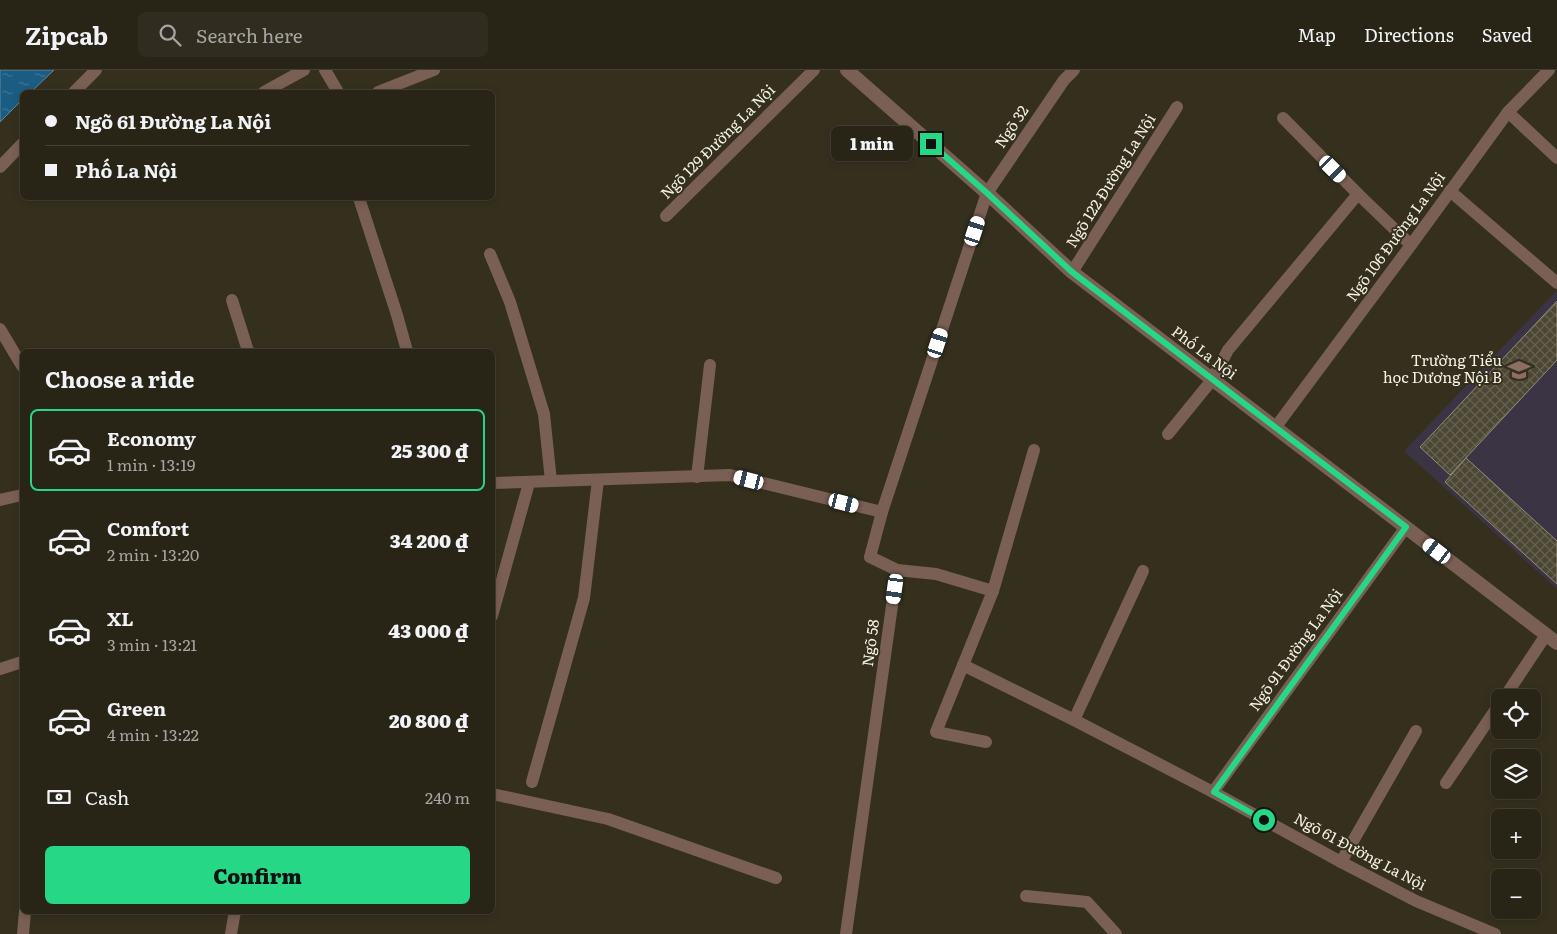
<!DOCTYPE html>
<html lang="en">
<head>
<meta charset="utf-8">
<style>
	body { margin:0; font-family:Literata,serif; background:#302c1f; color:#f1f3f6; height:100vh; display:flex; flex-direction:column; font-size:19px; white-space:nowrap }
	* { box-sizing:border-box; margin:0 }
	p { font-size:16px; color:#a5a4a1 }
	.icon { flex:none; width:28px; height:28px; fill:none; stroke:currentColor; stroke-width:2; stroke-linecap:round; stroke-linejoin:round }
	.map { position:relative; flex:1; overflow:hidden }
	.sheet { position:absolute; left:20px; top:279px; width:475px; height:565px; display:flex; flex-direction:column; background:#282416; border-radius:8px; box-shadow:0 2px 8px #0003,0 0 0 1px #444135 }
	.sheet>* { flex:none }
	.hud { position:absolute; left:20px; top:20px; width:475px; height:110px; border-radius:8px; box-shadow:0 2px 8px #0003,0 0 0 1px #444135; display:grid; align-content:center; height:110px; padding:0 25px; background:#282416 }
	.fabs { position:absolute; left:1491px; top:619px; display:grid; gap:10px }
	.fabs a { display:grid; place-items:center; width:50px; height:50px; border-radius:8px; background:#282416; box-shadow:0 2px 8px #0003,0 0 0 1px #444135; font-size:25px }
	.end { position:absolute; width:22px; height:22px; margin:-11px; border:6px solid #26d886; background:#111; box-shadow:0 0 0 2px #111 }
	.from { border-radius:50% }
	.bubble { position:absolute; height:35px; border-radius:8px; background:#282416; box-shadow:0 2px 8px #0003,0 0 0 1px #444135; font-size:16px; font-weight:800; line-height:35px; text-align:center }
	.car { position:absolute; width:15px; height:30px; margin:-15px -8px; border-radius:6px; box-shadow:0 0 4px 1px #0007; background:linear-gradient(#fff 24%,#345 0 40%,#fff 0 76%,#345 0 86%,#fff 0) }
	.hud b { display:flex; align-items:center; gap:18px; height:48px; font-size:19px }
	.hud b+b { border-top:1px solid #444135 }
	.hud i { width:12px; height:12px; background:#f1f3f6 }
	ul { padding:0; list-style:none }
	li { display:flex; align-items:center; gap:15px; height:82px; margin:0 10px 8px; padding:0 15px; border:2px solid transparent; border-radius:8px }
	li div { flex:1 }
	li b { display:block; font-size:19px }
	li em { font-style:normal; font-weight:800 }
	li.selected { border-color:#26d886 }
	li>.icon { width:45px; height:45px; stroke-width:1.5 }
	h2 { padding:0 25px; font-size:22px; line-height:60px }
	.pay { display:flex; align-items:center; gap:12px; height:55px; padding:0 25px; font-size:19px }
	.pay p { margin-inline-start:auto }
	.button { display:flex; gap:10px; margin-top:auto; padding:10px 25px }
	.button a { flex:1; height:58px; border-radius:8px; background:#26d886; color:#111; font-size:20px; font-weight:800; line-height:58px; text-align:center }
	header { display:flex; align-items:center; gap:30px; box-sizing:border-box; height:70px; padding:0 25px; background:#282416; border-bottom:1px solid #444135 }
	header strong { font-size:24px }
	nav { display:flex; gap:28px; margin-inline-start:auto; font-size:18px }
	.search { width:350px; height:45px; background:#302c1f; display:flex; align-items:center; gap:12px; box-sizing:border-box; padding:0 18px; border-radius:8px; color:#a5a4a1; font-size:19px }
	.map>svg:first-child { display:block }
	.education { fill:#3b3444 }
	.water { fill:url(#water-ripples); stroke:#5c89a0 }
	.building { fill:url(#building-cross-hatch); stroke:#928d77 }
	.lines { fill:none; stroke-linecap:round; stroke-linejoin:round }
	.service { stroke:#7a5f54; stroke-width:12 }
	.minor { stroke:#7a5f54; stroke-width:14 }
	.route { stroke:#26d886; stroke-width:6 }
	.labels { text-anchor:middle; stroke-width:4; stroke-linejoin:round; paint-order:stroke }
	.street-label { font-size:15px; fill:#f4f1e5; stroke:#35301e }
	.poi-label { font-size:15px; fill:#f4f1e5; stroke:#35301e; text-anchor:end }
</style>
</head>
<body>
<header>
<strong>Zipcab</strong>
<div class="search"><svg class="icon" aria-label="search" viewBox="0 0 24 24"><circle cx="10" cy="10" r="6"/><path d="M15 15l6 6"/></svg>Search here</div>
<nav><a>Map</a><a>Directions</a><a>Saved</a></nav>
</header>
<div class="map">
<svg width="1557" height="864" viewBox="0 0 1557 864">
	<defs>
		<pattern id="water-ripples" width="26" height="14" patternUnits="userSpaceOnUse" patternTransform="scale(1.25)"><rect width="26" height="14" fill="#1b5d82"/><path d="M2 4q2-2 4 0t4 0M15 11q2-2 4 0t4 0" fill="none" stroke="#3d7594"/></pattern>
		<pattern id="building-cross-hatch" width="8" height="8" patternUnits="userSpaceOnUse" patternTransform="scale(1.25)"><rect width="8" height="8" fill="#4c4734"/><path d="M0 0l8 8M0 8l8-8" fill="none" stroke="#666251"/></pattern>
	</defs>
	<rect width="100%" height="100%" fill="#35301e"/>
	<polygon class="education" points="1557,220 1557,519 1404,381"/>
	<polygon class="water" points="0,0 54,0 31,22 22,22 22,30 0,52"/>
	<g class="building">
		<polygon points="1557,231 1557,290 1450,405 1420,377"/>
		<polygon points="1466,388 1557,471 1557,514 1445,412"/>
	</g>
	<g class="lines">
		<g class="service">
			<polyline points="325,0 338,22"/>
			<polyline points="74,22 96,0"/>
			<polyline points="264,22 304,0"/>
			<polyline points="378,22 434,0"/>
			<polyline points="1508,42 1557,88"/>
			<polyline points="0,97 22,74"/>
			<polyline points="1450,121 1557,213"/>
			<polyline points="1358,124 1411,175"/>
			<polyline points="359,128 397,245 407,281"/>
			<polyline points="666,146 814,0"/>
			<polyline points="490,184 510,232 544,344 551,411"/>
			<polyline points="1072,202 1177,37"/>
			<polyline points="232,230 248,281"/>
			<polyline points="0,259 22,296"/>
			<polyline points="1275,358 1411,175 1508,42 1549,0"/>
			<polyline points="1168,364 1212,310 1228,280 1358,124 1283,48"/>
			<polyline points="697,407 710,295"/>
			<polyline points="492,413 730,405 882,442"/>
			<polyline points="0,430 22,425"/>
			<polyline points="897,500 870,487 882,442 987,123 1064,10 1074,0"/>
			<polyline points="492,546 529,413"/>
			<polyline points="963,595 1074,650 1213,722 1341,792 1416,831 1495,864"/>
			<polyline points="0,599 22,592"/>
			<polyline points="1504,628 1546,565"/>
			<polyline points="1074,650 1143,501"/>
			<polyline points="986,672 936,662 993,521"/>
			<polyline points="532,712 584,528 598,410"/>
			<polyline points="1446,713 1500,633"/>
			<polyline points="1213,722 1406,457"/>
			<polyline points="492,724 608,749 776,808"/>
			<polyline points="1341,792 1416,661"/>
			<polyline points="1026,826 1087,832 1116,864"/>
			<polyline points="23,864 25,841"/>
			<polyline points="231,864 235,841"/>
			<polyline points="846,864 897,500 936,504 993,521 1034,380"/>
		</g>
		<polyline class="minor" points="847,0 987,123 1072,202 1557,573"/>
	</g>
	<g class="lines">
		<polyline class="route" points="931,74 987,123 1072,202 1406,457 1214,722 1264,750"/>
	</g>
	<defs>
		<symbol id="school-bare" viewBox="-9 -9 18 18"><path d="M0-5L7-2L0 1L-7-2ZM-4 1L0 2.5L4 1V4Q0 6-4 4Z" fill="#8d6e63" stroke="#35301e" stroke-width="2.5" paint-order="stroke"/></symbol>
	</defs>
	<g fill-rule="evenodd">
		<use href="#school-bare" x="1503" y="284" width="32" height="32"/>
	</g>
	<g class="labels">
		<g class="street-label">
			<text transform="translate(1012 57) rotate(-56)" y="5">Ngõ 32</text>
			<text transform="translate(718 72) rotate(-45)" y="5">Ngõ 129 Đường La Nội</text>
			<text transform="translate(1111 111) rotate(-58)" y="5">Ngõ 122 Đường La Nội</text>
			<text transform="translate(1396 167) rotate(-54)" y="5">Ngõ 106 Đường La Nội</text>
			<text transform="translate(1204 283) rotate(37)" y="5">Phố La Nội</text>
			<text transform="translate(871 573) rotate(-82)" y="5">Ngõ 58</text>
			<text transform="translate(1296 580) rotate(-54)" y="5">Ngõ 91 Đường La Nội</text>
			<text transform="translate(1360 782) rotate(28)" y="5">Ngõ 61 Đường La Nội</text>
		</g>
		<g class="poi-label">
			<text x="1502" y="296">Trường Tiểu<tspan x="1502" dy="17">học Dương Nội B</tspan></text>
		</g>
	</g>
</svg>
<div class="fabs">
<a><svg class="icon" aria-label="locate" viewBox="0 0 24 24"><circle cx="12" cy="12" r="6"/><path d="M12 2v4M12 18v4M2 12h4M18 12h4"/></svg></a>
<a><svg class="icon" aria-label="layers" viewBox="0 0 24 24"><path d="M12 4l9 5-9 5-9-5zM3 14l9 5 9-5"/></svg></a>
<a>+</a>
<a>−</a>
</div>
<i class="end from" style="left:1264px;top:750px"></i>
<i class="end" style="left:931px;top:74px"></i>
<div class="bubble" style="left:831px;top:56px;width:82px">1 min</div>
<i class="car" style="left:1333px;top:99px;rotate:135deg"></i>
<i class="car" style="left:975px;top:161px;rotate:18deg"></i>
<i class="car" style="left:938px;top:273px;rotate:18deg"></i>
<i class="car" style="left:749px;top:410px;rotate:284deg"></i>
<i class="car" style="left:844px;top:433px;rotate:104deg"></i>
<i class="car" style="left:1437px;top:481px;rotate:307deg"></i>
<i class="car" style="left:895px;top:519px;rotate:188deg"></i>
<div class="hud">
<b><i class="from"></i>Ngõ 61 Đường La Nội</b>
<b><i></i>Phố La Nội</b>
</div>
<section class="sheet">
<h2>Choose a ride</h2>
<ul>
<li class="selected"><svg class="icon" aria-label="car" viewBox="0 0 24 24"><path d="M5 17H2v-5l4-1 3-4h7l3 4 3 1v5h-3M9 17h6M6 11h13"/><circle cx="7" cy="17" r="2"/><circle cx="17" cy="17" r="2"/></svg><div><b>Economy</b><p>1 min · 13:19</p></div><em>25 300 ₫</em></li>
<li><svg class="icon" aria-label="car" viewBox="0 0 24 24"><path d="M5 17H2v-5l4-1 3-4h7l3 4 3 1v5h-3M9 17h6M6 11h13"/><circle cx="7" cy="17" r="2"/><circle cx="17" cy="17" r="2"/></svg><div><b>Comfort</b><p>2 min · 13:20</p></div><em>34 200 ₫</em></li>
<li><svg class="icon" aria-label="car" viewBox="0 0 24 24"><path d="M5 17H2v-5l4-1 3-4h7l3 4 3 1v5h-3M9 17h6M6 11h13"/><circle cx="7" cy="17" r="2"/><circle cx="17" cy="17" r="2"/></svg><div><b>XL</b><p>3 min · 13:21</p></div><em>43 000 ₫</em></li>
<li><svg class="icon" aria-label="car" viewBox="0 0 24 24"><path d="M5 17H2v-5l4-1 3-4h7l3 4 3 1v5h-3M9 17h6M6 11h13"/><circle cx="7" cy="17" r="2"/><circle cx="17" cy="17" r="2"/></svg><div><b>Green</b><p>4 min · 13:22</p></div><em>20 800 ₫</em></li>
</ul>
<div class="pay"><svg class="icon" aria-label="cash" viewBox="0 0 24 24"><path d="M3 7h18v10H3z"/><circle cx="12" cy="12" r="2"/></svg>Cash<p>240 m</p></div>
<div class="button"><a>Confirm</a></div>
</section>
</div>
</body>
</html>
